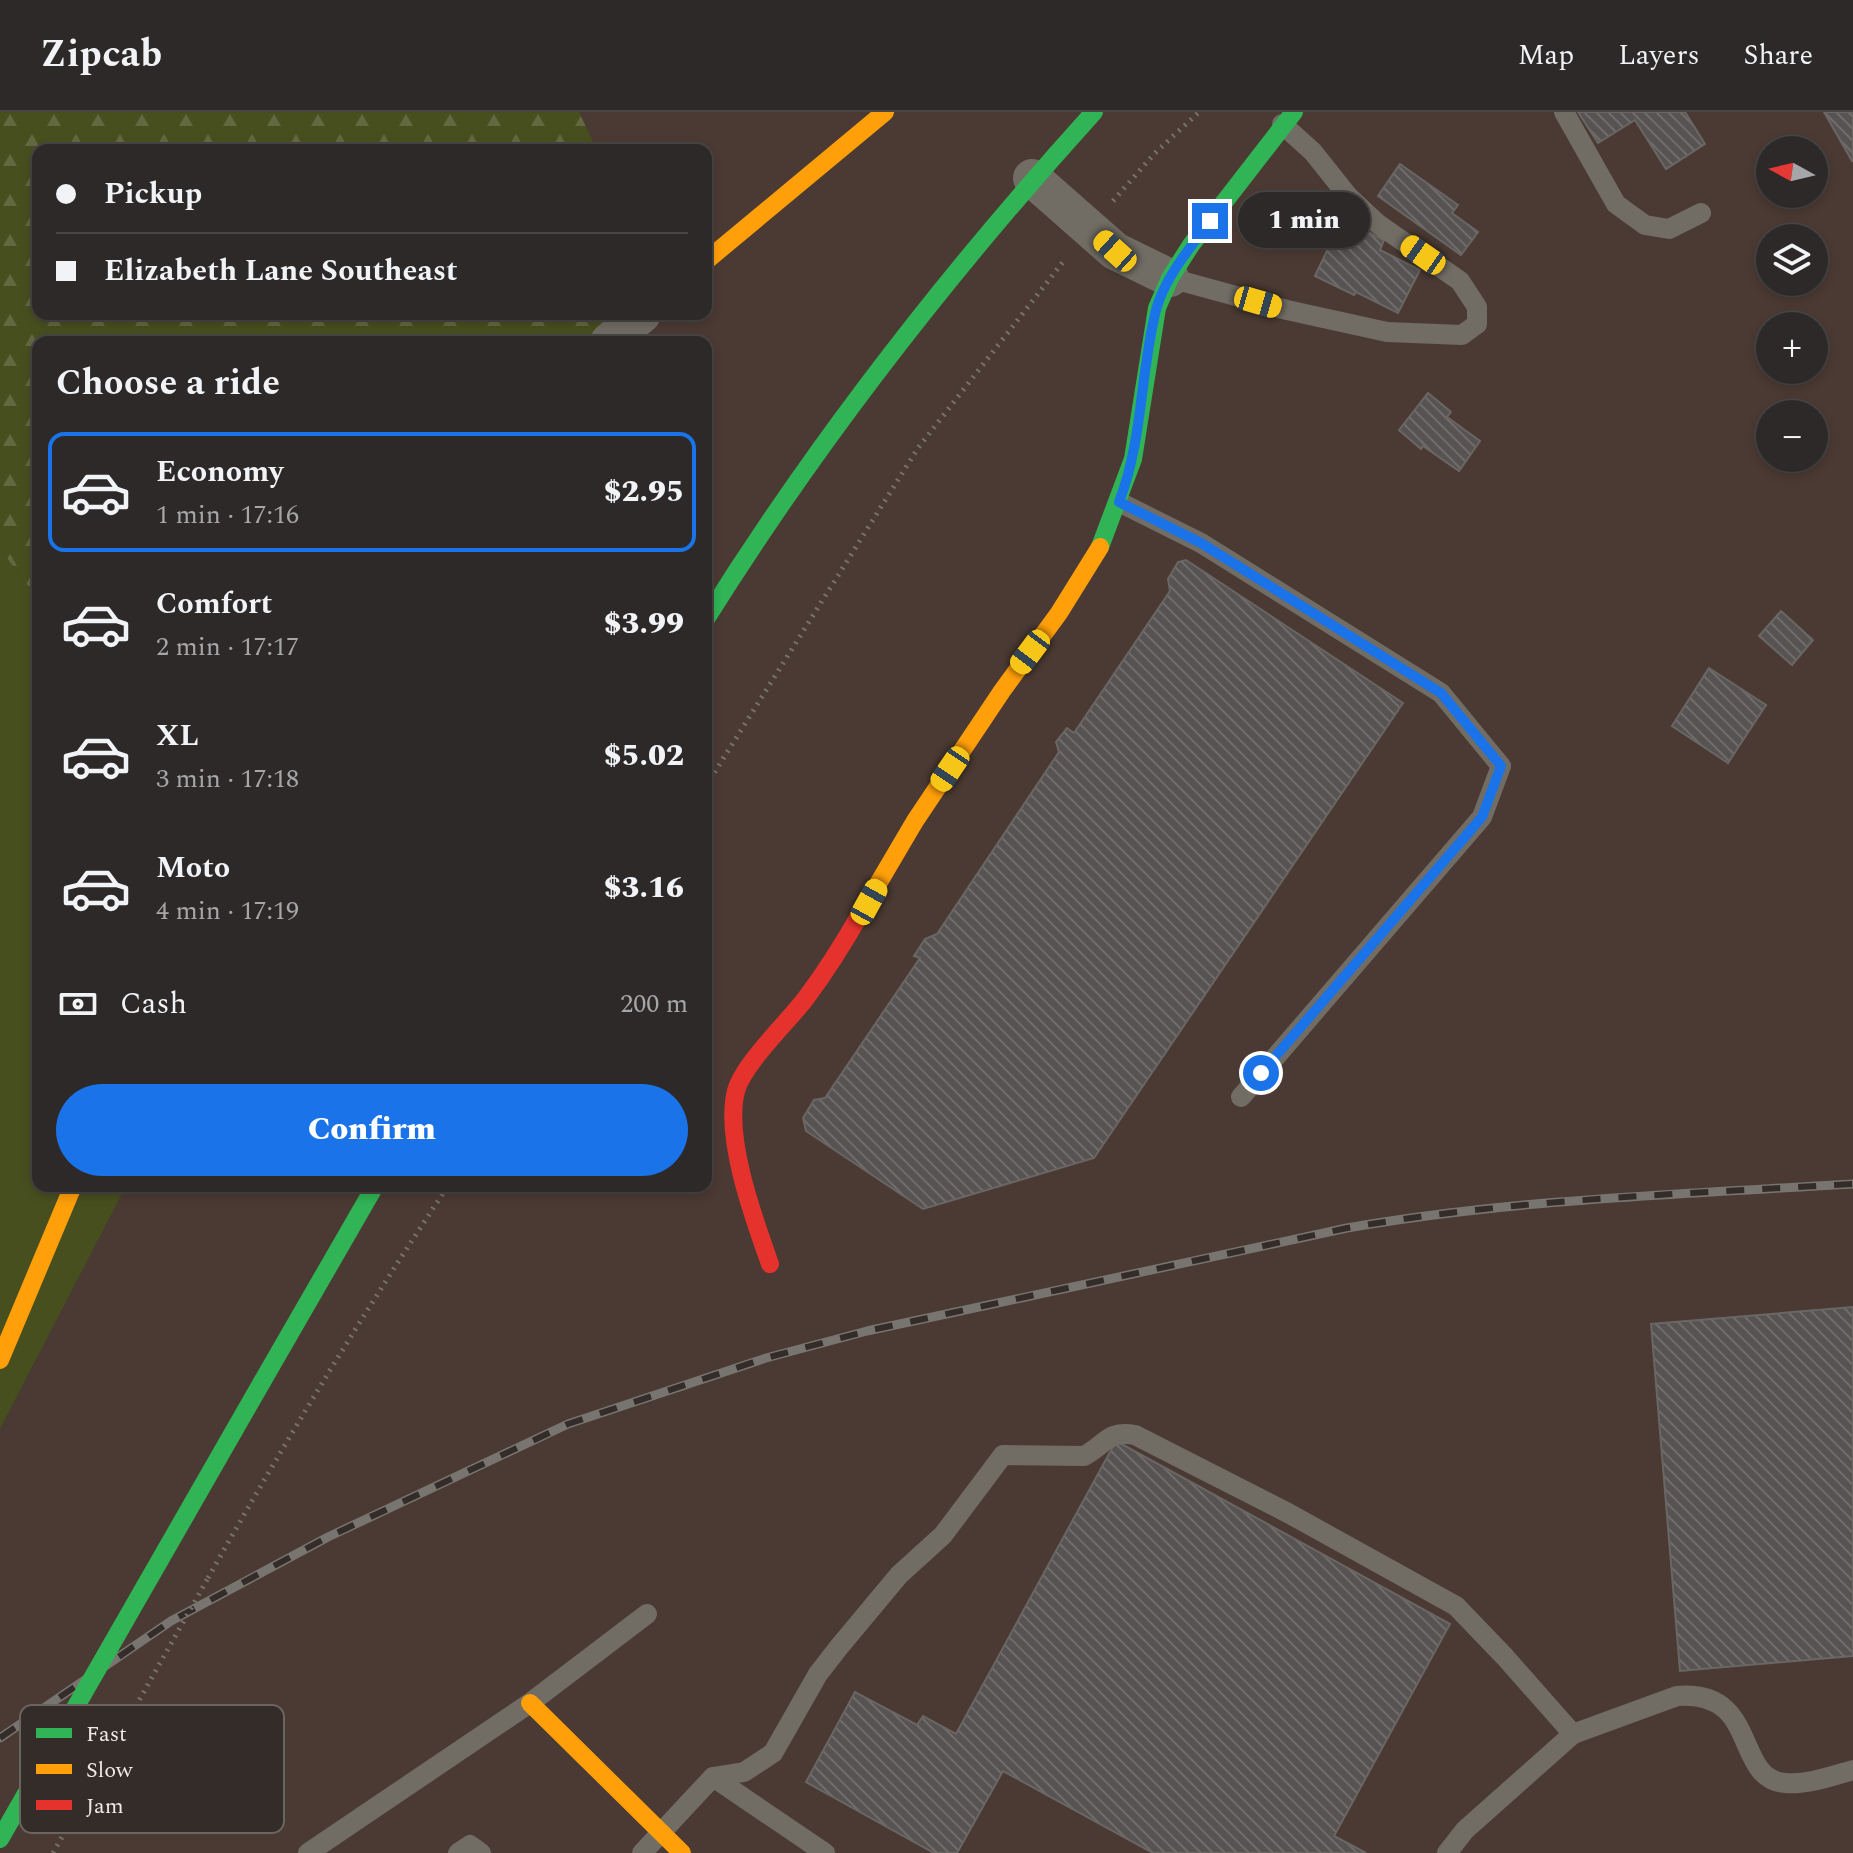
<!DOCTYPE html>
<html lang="en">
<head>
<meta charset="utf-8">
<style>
	body { margin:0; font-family:Spectral,serif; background:#383534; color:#f1f3f6; height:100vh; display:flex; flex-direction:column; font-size:30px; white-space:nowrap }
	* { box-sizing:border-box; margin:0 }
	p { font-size:26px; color:#a6a6a8 }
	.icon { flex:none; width:44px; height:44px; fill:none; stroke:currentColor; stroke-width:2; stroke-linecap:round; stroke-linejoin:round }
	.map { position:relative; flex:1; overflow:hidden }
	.drawer { position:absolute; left:32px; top:224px; width:680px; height:856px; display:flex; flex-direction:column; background:#2c2928; border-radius:16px; box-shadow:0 4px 12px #0003,0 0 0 2px #484545 }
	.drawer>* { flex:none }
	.guide { position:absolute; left:32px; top:32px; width:680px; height:176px; border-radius:16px; box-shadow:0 4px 12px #0003,0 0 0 2px #484545; display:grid; align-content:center; height:176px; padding:0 24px; background:#2c2928 }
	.needle { width:52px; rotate:278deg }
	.buttons { position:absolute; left:1756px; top:24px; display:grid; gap:16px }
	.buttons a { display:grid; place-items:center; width:72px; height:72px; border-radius:50%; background:#2c2928; box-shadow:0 4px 12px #0003,0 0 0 2px #484545; font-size:40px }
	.end { position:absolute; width:36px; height:36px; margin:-18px; border:10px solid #1a73e8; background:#fff; box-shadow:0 0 0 4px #fff }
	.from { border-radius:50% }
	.bubble { position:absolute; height:56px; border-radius:28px; background:#2c2928; box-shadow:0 4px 12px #0003,0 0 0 2px #484545; font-size:26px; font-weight:800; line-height:56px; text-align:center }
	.car { position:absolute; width:24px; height:48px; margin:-24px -12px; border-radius:10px; box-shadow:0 0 6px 2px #0007; background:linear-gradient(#f5c518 24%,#345 0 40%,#f5c518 0 76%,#345 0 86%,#f5c518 0) }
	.guide b { display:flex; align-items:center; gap:28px; height:76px; font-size:30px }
	.guide b+b { border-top:2px solid #484545 }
	.guide i { width:20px; height:20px; background:#f1f3f6 }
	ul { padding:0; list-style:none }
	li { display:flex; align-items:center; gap:24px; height:120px; margin:0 16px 12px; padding:0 8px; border:4px solid transparent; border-radius:16px }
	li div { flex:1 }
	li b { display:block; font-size:30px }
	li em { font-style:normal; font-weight:800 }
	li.current { border-color:#1a73e8 }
	li>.icon { width:72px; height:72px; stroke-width:1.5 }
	h2 { padding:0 24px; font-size:36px; line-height:96px }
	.pay { display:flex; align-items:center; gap:20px; height:88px; padding:0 24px; font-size:30px }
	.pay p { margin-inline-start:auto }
	.action { display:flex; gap:16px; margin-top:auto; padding:16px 24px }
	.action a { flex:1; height:92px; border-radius:48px; background:#1a73e8; color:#fff; font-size:32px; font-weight:800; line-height:92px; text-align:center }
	header { display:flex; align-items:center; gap:48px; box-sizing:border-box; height:112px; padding:0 40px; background:#2c2928; border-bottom:2px solid #484545 }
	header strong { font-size:38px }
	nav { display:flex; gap:44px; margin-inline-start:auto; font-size:28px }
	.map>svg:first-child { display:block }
	.industrial { fill:#4b3a33; fill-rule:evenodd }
	.grass { fill:#484f1f }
	.forest { fill:url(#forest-firs) }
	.building { fill:url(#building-back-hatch); stroke:#696664; stroke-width:2 }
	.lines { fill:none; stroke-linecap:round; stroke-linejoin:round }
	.path { stroke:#75726b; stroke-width:5; stroke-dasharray:2 6; stroke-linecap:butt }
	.lane { stroke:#716d65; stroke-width:20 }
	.street { stroke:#716d65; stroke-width:38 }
	.fast { stroke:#30b455; stroke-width:18 }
	.slow { stroke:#ff9f0a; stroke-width:18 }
	.jam { stroke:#e5322d; stroke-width:18 }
	.rail-casing { stroke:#787570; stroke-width:9 }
	.rail { stroke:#332c29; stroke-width:6; stroke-dasharray:18; stroke-linecap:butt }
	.path-bridge { stroke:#75726b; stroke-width:5; stroke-dasharray:2 6; stroke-linecap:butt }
	.fast-bridge { stroke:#30b455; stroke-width:18 }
	.route { stroke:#1a73e8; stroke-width:10 }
	.key { fill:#332c29; stroke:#6b6562; stroke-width:2 }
	.key-label { font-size:22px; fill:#eeeae8 }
</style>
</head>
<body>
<header>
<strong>Zipcab</strong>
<nav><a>Map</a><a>Layers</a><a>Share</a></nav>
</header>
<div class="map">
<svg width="1853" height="1741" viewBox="0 0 1853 1741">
	<defs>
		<pattern id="forest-firs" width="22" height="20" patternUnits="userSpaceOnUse" patternTransform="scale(2)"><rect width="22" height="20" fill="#484f1f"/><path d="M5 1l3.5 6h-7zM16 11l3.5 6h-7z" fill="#636840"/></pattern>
		<pattern id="building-back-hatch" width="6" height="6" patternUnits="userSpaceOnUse" patternTransform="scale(2)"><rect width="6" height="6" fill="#565352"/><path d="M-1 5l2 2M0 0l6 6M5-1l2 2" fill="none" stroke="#6f6c6b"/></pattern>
	</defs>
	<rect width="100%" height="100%" fill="#3b3735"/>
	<path class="industrial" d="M579 0H1853V1741H0V1317L126 1074H706V230H609L625 202H706V38H597ZM1770 38H1814V82H1770ZM1770 126H1814V170H1770ZM1770 214H1814V258H1770ZM1770 302H1814V346H1770Z"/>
	<polygon class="grass" points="0,437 38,487 38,1074 126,1074 0,1317"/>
	<polygon class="forest" points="0,0 579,0 597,38 38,38 38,202 625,202 609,230 38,230 38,487 0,437"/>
	<g class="building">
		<polygon points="1578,0 1685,0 1705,32 1666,57 1635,8 1598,31"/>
		<polygon points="1824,0 1853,0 1853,49 1852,49"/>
		<polygon points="1400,52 1458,93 1452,101 1478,120 1461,143 1378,84"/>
		<polygon points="1355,114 1384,128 1380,138 1420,158 1398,201 1356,180 1354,183 1315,164 1332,128 1345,135"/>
		<polygon points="1428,281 1451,300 1447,305 1480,329 1459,359 1423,334 1421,337 1399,318"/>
		<polygon points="1186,448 1403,591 1094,1046 923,1097 806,1019 803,1006 814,988 825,986 920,846 914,844 925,827 937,822 1059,640 1056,630 1067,616 1074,621 1170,479 1168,467 1178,450"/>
		<polygon points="1781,499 1813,528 1792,553 1759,524"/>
		<polygon points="1709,556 1766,593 1728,651 1672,614"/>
		<polygon points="1853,1195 1853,1544 1680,1559 1651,1212"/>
		<polygon points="1116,1329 1450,1512 1334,1724 1366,1741 1153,1741 1003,1659 957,1741 934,1741 806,1670 855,1580 917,1613 923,1604 956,1622"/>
	</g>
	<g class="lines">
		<g class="path">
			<polyline points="1113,89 1154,42 1199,0"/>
			<polyline points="706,674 918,336 1066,146"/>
			<path d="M208 1466C284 1331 362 1203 448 1074"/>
		</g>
		<g class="lane">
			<polyline points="1564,0 1616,92 1645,113 1669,117 1701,101"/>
			<polyline points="1170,166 1287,198 1387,220 1462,223 1477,212 1477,195 1460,169 1378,112 1348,84 1313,40 1282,12"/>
			<polyline points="1119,390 1201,431 1441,581 1501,654 1482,705 1241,985"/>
			<path d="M1573 1622 1677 1584C1760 1577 1733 1667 1785 1671 1807 1673 1832 1664 1853 1658"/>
			<path d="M713 1665 744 1660 773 1641 818 1562 839 1535 899 1463 943 1423 1003 1343 1084 1344C1106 1332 1108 1318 1135 1323L1288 1401 1456 1494 1505 1545 1573 1622 1465 1718 1447 1741"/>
			<polyline points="308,1741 530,1591 647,1502"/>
			<polyline points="458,1741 470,1733 481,1741"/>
			<polyline points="642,1741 713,1665 825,1741"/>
		</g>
		<g class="street">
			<polyline points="1032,66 1115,139 1170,166"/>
			<polyline points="609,230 642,202"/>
		</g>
		<g class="fast">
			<polyline points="1100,435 1133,347 1157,196 1170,166 1191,133 1294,0"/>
			<path d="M706 507C820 325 950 159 1094 0"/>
			<polyline points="262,1270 375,1074"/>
		</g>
		<g class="slow">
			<polyline points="706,149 885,0"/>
			<polyline points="862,799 915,709 1002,579 1059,501 1100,435"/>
			<polyline points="0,1248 73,1074"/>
			<polyline points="530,1591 682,1741"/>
		</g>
		<path class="jam" d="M770 1152C754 1107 724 1026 736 979 743 952 788 910 806 886 827 858 845 829 862 799"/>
		<defs>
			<path id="rail" d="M0 1626 171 1509 328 1425 568 1312 766 1246 867 1219 1347 1116C1514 1087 1684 1082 1853 1072"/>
		</defs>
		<use href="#rail" class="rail-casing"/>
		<use href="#rail" class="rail"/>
		<polyline class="path-bridge" points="53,1741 208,1466"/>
		<polyline class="fast-bridge" points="0,1727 262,1270"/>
	</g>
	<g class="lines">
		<path class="route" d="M1210 109C1190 136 1165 165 1156 198 1140 262 1143 328 1119 390L1201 431 1441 581 1501 654 1482 705 1261 961"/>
	</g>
	<rect x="20" y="1593" width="264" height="128" rx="12" class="key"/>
	<rect x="36" y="1616" width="36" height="10" fill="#30b455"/>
	<rect x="36" y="1652" width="36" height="10" fill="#ff9f0a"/>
	<rect x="36" y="1688" width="36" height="10" fill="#e5322d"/>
	<g class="key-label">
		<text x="86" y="1629">Fast</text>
		<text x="86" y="1665">Slow</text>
		<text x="86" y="1701">Jam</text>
	</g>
</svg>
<div class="buttons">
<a><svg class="needle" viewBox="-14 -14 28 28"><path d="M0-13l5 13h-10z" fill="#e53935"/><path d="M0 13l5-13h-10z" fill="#a6a6a8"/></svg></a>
<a><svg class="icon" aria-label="layers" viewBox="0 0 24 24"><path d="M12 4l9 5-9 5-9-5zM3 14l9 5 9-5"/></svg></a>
<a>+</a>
<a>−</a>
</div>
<i class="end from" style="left:1261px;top:961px"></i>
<i class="end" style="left:1210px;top:109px"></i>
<div class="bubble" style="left:1238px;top:80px;width:132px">1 min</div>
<i class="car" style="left:1115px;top:139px;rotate:312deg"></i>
<i class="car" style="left:1423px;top:143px;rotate:305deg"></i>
<i class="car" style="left:1258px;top:190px;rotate:106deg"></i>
<i class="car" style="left:1030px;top:540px;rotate:217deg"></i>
<i class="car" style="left:950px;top:657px;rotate:214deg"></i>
<i class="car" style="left:869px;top:790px;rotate:29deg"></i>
<div class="guide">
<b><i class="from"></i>Pickup</b>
<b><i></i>Elizabeth Lane Southeast</b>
</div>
<section class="drawer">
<h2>Choose a ride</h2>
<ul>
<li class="current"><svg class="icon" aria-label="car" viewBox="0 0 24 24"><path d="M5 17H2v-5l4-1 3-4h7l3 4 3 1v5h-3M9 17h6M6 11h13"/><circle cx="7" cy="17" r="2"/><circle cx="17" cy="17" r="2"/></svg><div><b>Economy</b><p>1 min · 17:16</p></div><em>$2.95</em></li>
<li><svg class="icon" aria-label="car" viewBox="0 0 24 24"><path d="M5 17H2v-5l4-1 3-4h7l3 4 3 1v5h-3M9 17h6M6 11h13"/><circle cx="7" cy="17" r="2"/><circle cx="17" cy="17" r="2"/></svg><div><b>Comfort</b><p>2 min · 17:17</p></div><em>$3.99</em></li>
<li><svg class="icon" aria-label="car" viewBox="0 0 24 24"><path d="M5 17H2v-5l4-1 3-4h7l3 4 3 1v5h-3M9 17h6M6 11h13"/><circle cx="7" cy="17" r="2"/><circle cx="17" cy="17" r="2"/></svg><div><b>XL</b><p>3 min · 17:18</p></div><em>$5.02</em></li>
<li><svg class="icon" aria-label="car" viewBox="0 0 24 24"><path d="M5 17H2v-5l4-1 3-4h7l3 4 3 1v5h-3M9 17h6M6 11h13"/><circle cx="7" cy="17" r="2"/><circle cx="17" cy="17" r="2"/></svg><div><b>Moto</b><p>4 min · 17:19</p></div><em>$3.16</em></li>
</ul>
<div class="pay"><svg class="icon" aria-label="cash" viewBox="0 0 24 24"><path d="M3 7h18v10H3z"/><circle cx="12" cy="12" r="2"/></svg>Cash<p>200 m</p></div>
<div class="action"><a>Confirm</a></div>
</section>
</div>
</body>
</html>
